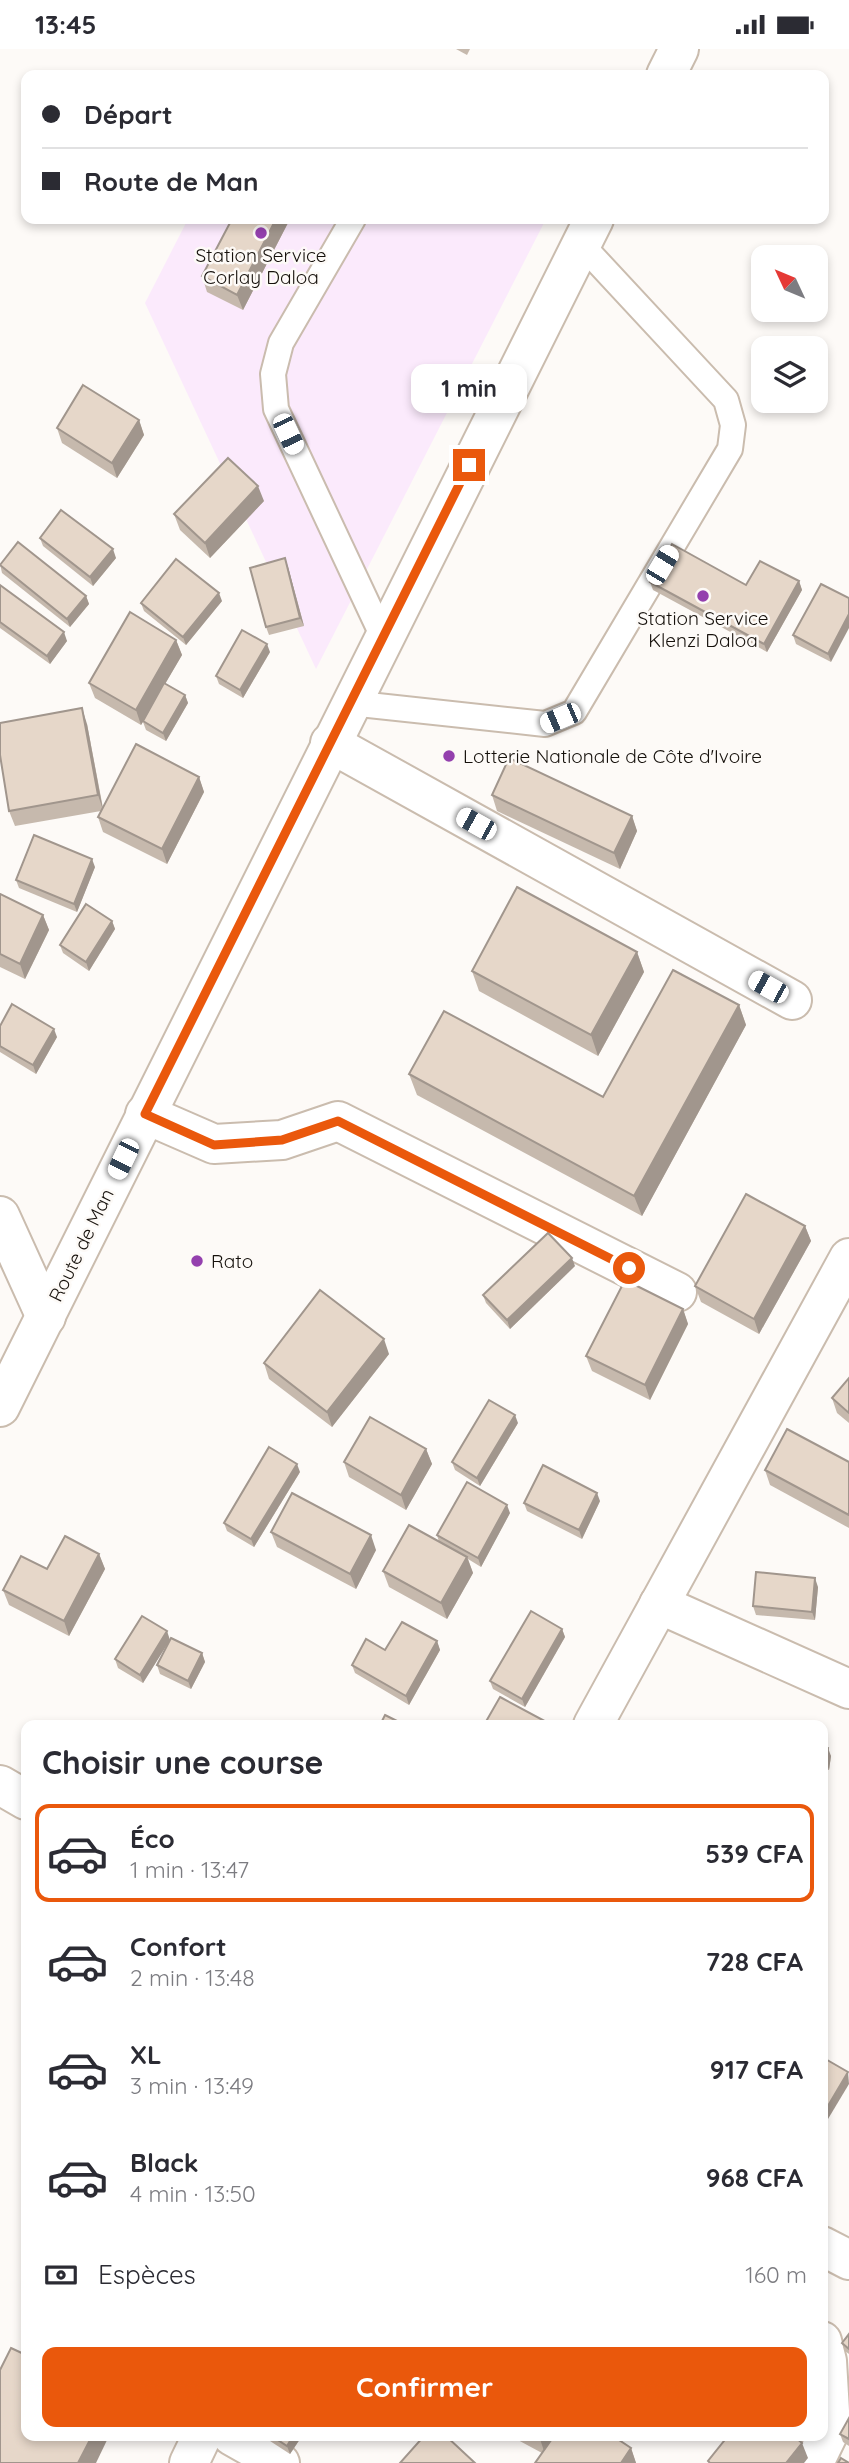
<!DOCTYPE html>
<html lang="fr">
<head>
<meta charset="utf-8">
<style>
	body { margin:0; font-family:Quicksand,sans-serif; background:#f2f2f3; color:#2b2b33; height:100vh; display:flex; flex-direction:column; font-size:26px; white-space:nowrap }
	* { box-sizing:border-box; margin:0 }
	p { font-size:23px; color:#7c7c81 }
	.icon { flex:none; width:38px; height:38px; fill:none; stroke:currentColor; stroke-width:2; stroke-linecap:round; stroke-linejoin:round }
	.map { position:relative; flex:1; overflow:hidden }
	.side { position:absolute; left:21px; top:1671px; width:807px; height:721px; display:flex; flex-direction:column; background:#fff; border-radius:14px; box-shadow:0 4px 10px #0003 }
	.side>* { flex:none }
	.top-card { position:absolute; left:21px; top:21px; width:808px; height:154px; border-radius:14px; box-shadow:0 4px 10px #0003; display:grid; align-content:center; height:154px; padding:0 21px; background:#fff }
	.needle { width:46px; rotate:314deg }
	.controls { position:absolute; left:751px; top:196px; display:grid; gap:14px }
	.controls a { display:grid; place-items:center; width:77px; height:77px; border-radius:14px; background:#fff; box-shadow:0 4px 10px #0003; font-size:35px }
	.end { position:absolute; width:32px; height:32px; margin:-16px; border:9px solid #ea580c; background:#fff; box-shadow:0 0 0 4px #fff }
	.from { border-radius:50% }
	.bubble { position:absolute; height:49px; border-radius:14px; background:#fff; box-shadow:0 4px 10px #0003; font-size:23px; font-weight:700; line-height:49px; text-align:center }
	.car { position:absolute; width:21px; height:42px; margin:-21px -10px; border-radius:9px; box-shadow:0 0 5px 2px #0007; background:linear-gradient(#fff 24%,#345 0 40%,#fff 0 76%,#345 0 86%,#fff 0) }
	.top-card b { display:flex; align-items:center; gap:24px; height:66px; font-size:26px }
	.top-card b+b { border-top:2px solid #e1e1e2 }
	.top-card i { width:18px; height:18px; background:#2b2b33 }
	ul { padding:0; list-style:none }
	li { display:flex; align-items:center; gap:21px; height:98px; margin:0 14px 10px; padding:0 7px; border:4px solid transparent; border-radius:14px }
	li div { flex:1 }
	li b { display:block; font-size:26px }
	li em { font-style:normal; font-weight:700 }
	li.active { border-color:#ea580c }
	li>.icon { width:63px; height:63px; stroke-width:1.5 }
	h2 { padding:0 21px; font-size:32px; line-height:84px }
	.pay { display:flex; align-items:center; gap:18px; height:77px; padding:0 21px; font-size:26px }
	.pay p { margin-inline-start:auto }
	.action { display:flex; gap:14px; margin-top:auto; padding:14px 21px }
	.action a { flex:1; height:80px; border-radius:14px; background:#ea580c; color:#fff; font-size:28px; font-weight:700; line-height:80px; text-align:center }
	.status { display:flex; justify-content:space-between; align-items:center; height:49px; padding:0 35px; background:#fff; direction:ltr }
	.status svg { height:19px; fill:currentColor }
	.map>svg:first-child { display:block }
	.commercial { fill:#fbeafc }
	.lines { fill:none; stroke-linecap:round; stroke-linejoin:round }
	.lane-casing { stroke:#cabcae; stroke-width:28 }
	.street-casing { stroke:#cabcae; stroke-width:42 }
	.highway-casing { stroke:#cabcae; stroke-width:42 }
	.lane { stroke:#fff; stroke-width:24 }
	.street { stroke:#fff; stroke-width:38 }
	.highway { stroke:#fff; stroke-width:38 }
	.wall { fill:#c6b9ad }
	.shaded-wall { fill:#a1968d }
	.building { fill:#e6d7c9; stroke:#a1968d; stroke-width:2 }
	.route { stroke:#ea580c; stroke-width:9 }
	.poi-dot { fill:#9440ae; stroke:#fdfaf7; stroke-width:2.5 }
	.labels { text-anchor:middle; stroke-width:5; stroke-linejoin:round; paint-order:stroke }
	.poi-label { font-size:19px; fill:#15100b; stroke:#fdfaf7 }
	.street-label { font-size:19px; fill:#15100b; stroke:#fdfaf7 }
</style>
</head>
<body>
<div class="status"><b>13:45</b><svg viewBox="0 0 49 12"><path d="M0 12V9h3v3zM5 12V6h3v6zM10 12V3h3v9zM15 12V0h3v12zM26 1h20v11H26zM47 4h2v5h-2z"/></svg></div>
<div class="map">
<svg width="849" height="2414" viewBox="0 0 849 2414">
	<rect width="100%" height="100%" fill="#fdfaf7"/>
	<polygon class="commercial" points="188,170 546,170 316,620 145,254"/>
	<g class="lines">
		<defs>
			<g id="lane">
				<polyline points="353,170 281,294 273,325 276,360 383,588"/>
				<polyline points="350,654 545,675 574,663 730,400 733,376 726,351 581,195"/>
			</g>
			<g id="street">
				<polyline points="330,694 792,951"/>
				<polyline points="145,1065 214,1095 282,1091 338,1072 677,1243"/>
				<polyline points="0,1167 46,1268"/>
				<polyline points="659,1555 849,1640"/>
				<polyline points="593,1676 849,1209"/>
				<polyline points="0,1736 26,1751"/>
				<polyline points="822,2197 849,2211"/>
				<polyline points="232,2387 280,2414"/>
				<polyline points="189,2414 202,2387"/>
				<polyline points="814,2414 831,2379 827,2312 822,2292"/>
			</g>
			<g id="highway">
				<polyline points="666,26 679,0"/>
				<polyline points="0,1358 594,170"/>
			</g>
		</defs>
		<use href="#lane" class="lane-casing"/>
		<use href="#street" class="street-casing"/>
		<use href="#highway" class="highway-casing"/>
		<use href="#lane" class="lane"/>
		<use href="#street" class="street"/>
		<use href="#highway" class="highway"/>
	</g>
	<g class="wall">
		<polygon points="456,0 470,0 467,6"/>
		<polygon points="229,170 290,170 243,261 207,243 202,227 231,171"/>
		<polygon points="139,371 144,386 117,429 62,394 57,379"/>
		<polygon points="264,452 210,509 180,481 174,465"/>
		<polygon points="40,489 116,509 93,537 43,497"/>
		<polygon points="0,515 86,547 89,555 70,578 2,524"/>
		<polygon points="288,518 304,577 269,586 266,578"/>
		<polygon points="799,532 802,541 767,603 653,541 650,533 746,536"/>
		<polygon points="821,535 831,613 796,595 793,586"/>
		<polygon points="0,536 67,592 50,615 0,579"/>
		<polygon points="222,552 186,596 144,562 141,554"/>
		<polygon points="176,591 182,606 165,635 185,646 188,654 166,692 146,681 143,673 141,676 95,649 89,634"/>
		<polygon points="270,603 243,649 219,635 216,627"/>
		<polygon points="87,675 103,759 199,728 204,743 167,815 103,783 98,768 101,762 15,777 9,762"/>
		<polygon points="492,746 632,767 637,782 620,820 497,762"/>
		<polygon points="95,818 77,863 19,839 16,831"/>
		<polygon points="0,845 43,866 49,881 25,930 0,918"/>
		<polygon points="112,872 115,880 89,922 63,904 60,896"/>
		<polygon points="637,903 644,923 598,1007 479,942 472,922"/>
		<polygon points="739,956 746,976 642,1167 417,1046 409,1025 603,1048"/>
		<polygon points="0,977 57,988 36,1025 0,1003"/>
		<polygon points="805,1177 811,1192 759,1285 701,1253 695,1237"/>
		<polygon points="575,1217 510,1280 486,1254 483,1246"/>
		<polygon points="683,1260 688,1275 650,1351 592,1322 586,1307"/>
		<polygon points="389,1305 332,1378 269,1330 264,1314"/>
		<polygon points="849,1329 849,1374 837,1364 832,1349"/>
		<polygon points="518,1374 480,1437 455,1421 452,1413"/>
		<polygon points="426,1400 432,1415 406,1461 349,1428 344,1413"/>
		<polygon points="849,1413 849,1479 770,1436 765,1421"/>
		<polygon points="300,1423 254,1498 227,1482 224,1474"/>
		<polygon points="600,1452 582,1490 527,1462 524,1454"/>
		<polygon points="510,1464 481,1518 468,1510 473,1524 447,1570 389,1538 383,1522 439,1493 437,1486"/>
		<polygon points="271,1483 376,1501 356,1540 277,1498"/>
		<polygon points="99,1505 105,1520 69,1587 9,1556 3,1541 47,1520"/>
		<polygon points="818,1538 815,1571 756,1566 753,1557"/>
		<polygon points="562,1580 565,1588 525,1658 493,1640 490,1632"/>
		<polygon points="170,1591 202,1604 205,1613 191,1640 160,1625 157,1616 169,1592 143,1634 118,1619 115,1610"/>
		<polygon points="437,1592 440,1601 409,1656 355,1624 352,1616 385,1601"/>
		<polygon points="822,1698 831,1707 829,1721 822,1720"/>
		<polygon points="849,2285 849,2305 845,2302 842,2294"/>
		<polygon points="849,2369 849,2397 843,2393 840,2385"/>
		<polygon points="268,2387 302,2387 290,2405 270,2392"/>
		<polygon points="514,2387 613,2387 631,2399 636,2414 535,2414 542,2404 516,2390"/>
	</g>
	<g class="shaded-wall">
		<polygon points="276,170 290,170 243,261 237,246"/>
		<polygon points="139,371 144,386 117,429 112,414"/>
		<polygon points="258,437 264,452 210,509 205,494"/>
		<polygon points="113,500 116,509 93,537 90,528"/>
		<polygon points="285,509 288,518 304,577 300,569"/>
		<polygon points="799,532 802,541 767,603 764,595"/>
		<polygon points="219,544 222,552 186,596 183,588"/>
		<polygon points="86,547 89,555 70,578 67,570"/>
		<polygon points="849,565 849,579 831,613 828,605"/>
		<polygon points="64,583 67,592 50,615 47,607"/>
		<polygon points="176,591 182,606 141,676 136,661"/>
		<polygon points="267,595 270,603 243,649 240,641"/>
		<polygon points="185,646 188,654 166,692 163,684"/>
		<polygon points="82,659 87,675 103,761 98,746"/>
		<polygon points="199,728 204,743 167,815 162,800"/>
		<polygon points="632,767 637,782 620,820 614,804"/>
		<polygon points="92,810 95,818 77,863 74,855"/>
		<polygon points="43,866 49,881 25,930 20,915"/>
		<polygon points="112,872 115,880 89,922 86,913"/>
		<polygon points="637,903 644,923 598,1007 591,986"/>
		<polygon points="739,956 746,976 642,1167 634,1147"/>
		<polygon points="54,980 57,988 36,1025 33,1016"/>
		<polygon points="805,1177 811,1192 759,1285 754,1270"/>
		<polygon points="572,1209 575,1217 510,1280 507,1271"/>
		<polygon points="683,1260 688,1275 650,1351 645,1336"/>
		<polygon points="384,1290 389,1305 332,1378 327,1363"/>
		<polygon points="515,1366 518,1374 480,1437 477,1429"/>
		<polygon points="426,1400 432,1415 406,1461 401,1446"/>
		<polygon points="297,1415 300,1423 254,1498 251,1490"/>
		<polygon points="597,1444 600,1452 582,1490 579,1481"/>
		<polygon points="507,1456 510,1464 481,1518 478,1509"/>
		<polygon points="371,1486 376,1501 356,1540 350,1525"/>
		<polygon points="99,1505 105,1520 69,1587 64,1572"/>
		<polygon points="467,1508 473,1524 447,1570 441,1554"/>
		<polygon points="815,1529 818,1538 815,1571 812,1563"/>
		<polygon points="562,1580 565,1588 525,1658 522,1650"/>
		<polygon points="167,1582 170,1591 143,1634 140,1626"/>
		<polygon points="437,1592 440,1601 409,1656 406,1647"/>
		<polygon points="202,1604 205,1613 191,1640 188,1632"/>
		<polygon points="828,1699 831,1707 829,1721 826,1713"/>
		<polygon points="848,2023 849,2035 822,2080 822,2067"/>
		<polygon points="92,2387 109,2387 96,2414 78,2414"/>
		<polygon points="293,2387 302,2387 290,2405 287,2397"/>
		<polygon points="541,2387 555,2387 545,2405 540,2390"/>
		<polygon points="802,2394 808,2409 804,2414 786,2414"/>
		<polygon points="631,2399 636,2414 621,2414"/>
	</g>
	<g class="building">
		<polygon points="232,170 276,170 237,246 202,227"/>
		<polygon points="83,336 139,371 112,414 57,379"/>
		<polygon points="228,409 258,437 205,494 174,465"/>
		<polygon points="61,461 113,500 90,528 40,489"/>
		<polygon points="18,493 86,547 67,570 0,516"/>
		<polygon points="672,495 746,536 760,512 799,532 764,595 650,533"/>
		<polygon points="285,509 300,569 266,578 250,519"/>
		<polygon points="176,510 219,544 183,588 141,554"/>
		<polygon points="821,535 849,549 849,565 828,605 793,586"/>
		<polygon points="0,536 64,583 47,607 0,573"/>
		<polygon points="130,563 176,591 136,661 89,634"/>
		<polygon points="242,581 267,595 240,641 216,627"/>
		<polygon points="164,634 185,646 163,684 143,672"/>
		<polygon points="82,659 98,746 9,762 0,706 0,674"/>
		<polygon points="136,695 199,728 162,800 98,768"/>
		<polygon points="509,709 632,767 614,804 492,746"/>
		<polygon points="34,786 92,810 74,855 16,831"/>
		<polygon points="517,838 637,903 591,986 472,922"/>
		<polygon points="0,845 43,866 20,915 0,905"/>
		<polygon points="86,855 112,872 86,913 60,896"/>
		<polygon points="673,921 739,956 634,1147 409,1025 444,962 603,1048"/>
		<polygon points="12,955 54,980 33,1016 0,997 0,977"/>
		<polygon points="746,1145 805,1177 754,1270 695,1237"/>
		<polygon points="548,1184 572,1209 507,1271 483,1246"/>
		<polygon points="625,1231 683,1260 645,1336 586,1307"/>
		<polygon points="320,1241 384,1290 327,1363 264,1314"/>
		<polygon points="849,1329 849,1364 832,1349"/>
		<polygon points="489,1351 515,1366 477,1429 452,1413"/>
		<polygon points="370,1368 426,1400 401,1446 344,1413"/>
		<polygon points="787,1380 849,1413 849,1466 765,1421"/>
		<polygon points="269,1398 297,1415 251,1490 224,1474"/>
		<polygon points="543,1416 597,1444 579,1481 524,1454"/>
		<polygon points="467,1433 507,1456 478,1509 437,1486"/>
		<polygon points="292,1444 371,1486 350,1525 271,1483"/>
		<polygon points="409,1476 467,1508 441,1554 383,1522"/>
		<polygon points="65,1487 99,1505 64,1572 3,1541 21,1507 47,1520"/>
		<polygon points="756,1523 815,1529 812,1563 753,1557"/>
		<polygon points="531,1562 562,1580 522,1650 490,1632"/>
		<polygon points="142,1567 167,1582 140,1626 115,1610"/>
		<polygon points="402,1573 437,1592 406,1647 352,1616 366,1590 385,1601"/>
		<polygon points="171,1589 202,1604 188,1632 157,1616"/>
		<polygon points="500,1648 552,1676 484,1676"/>
		<polygon points="385,1666 405,1676 380,1676"/>
		<polygon points="822,1698 828,1699 826,1713 822,1712"/>
		<polygon points="822,2008 848,2023 822,2067"/>
		<polygon points="849,2285 849,2300 842,2294"/>
		<polygon points="11,2299 26,2306 26,2387 92,2387 78,2414 0,2414 0,2321"/>
		<polygon points="849,2369 849,2390 840,2385"/>
		<polygon points="272,2387 293,2387 287,2397"/>
		<polygon points="424,2387 446,2387 475,2414 400,2414"/>
		<polygon points="554,2387 613,2387 631,2399 621,2414 535,2414"/>
		<polygon points="728,2387 794,2387 802,2394 786,2414 710,2414 708,2412"/>
		<polygon points="841,2409 849,2414 838,2414"/>
	</g>
	<g class="lines">
		<polyline class="route" points="469,416 145,1065 214,1096 282,1091 338,1072 629,1219"/>
	</g>
	<g class="poi-dot">
		<circle cx="261" cy="184" r="7"/>
		<circle cx="703" cy="547" r="7"/>
		<circle cx="449" cy="707" r="7"/>
		<circle cx="197" cy="1212" r="7"/>
	</g>
	<g class="labels">
		<g class="poi-label">
			<text x="261" y="213">Station Service<tspan x="261" dy="22">Corlay Daloa</tspan></text>
			<text x="703" y="576">Station Service<tspan x="703" dy="22">Klenzi Daloa</tspan></text>
			<text x="463" y="714" text-anchor="start">Lotterie Nationale de Côte d'Ivoire</text>
			<text x="211" y="1219" text-anchor="start">Rato</text>
		</g>
		<g class="street-label">
			<text transform="translate(81 1196) rotate(-64)" y="7">Route de Man</text>
		</g>
	</g>
</svg>
<div class="controls">
<a><svg class="needle" viewBox="-14 -14 28 28"><path d="M0-13l5 13h-10z" fill="#e53935"/><path d="M0 13l5-13h-10z" fill="#7c7c81"/></svg></a>
<a><svg class="icon" aria-label="layers" viewBox="0 0 24 24"><path d="M12 4l9 5-9 5-9-5zM3 14l9 5 9-5"/></svg></a>
</div>
<i class="end from" style="left:629px;top:1219px"></i>
<i class="end" style="left:469px;top:416px"></i>
<div class="bubble" style="left:411px;top:315px;width:116px">1 min</div>
<i class="car" style="left:288px;top:385px;rotate:155deg"></i>
<i class="car" style="left:662px;top:516px;rotate:31deg"></i>
<i class="car" style="left:560px;top:669px;rotate:247deg"></i>
<i class="car" style="left:476px;top:775px;rotate:299deg"></i>
<i class="car" style="left:768px;top:938px;rotate:299deg"></i>
<i class="car" style="left:123px;top:1110px;rotate:206deg"></i>
<div class="top-card">
<b><i class="from"></i>Départ</b>
<b><i></i>Route de Man</b>
</div>
<section class="side">
<h2>Choisir une course</h2>
<ul>
<li class="active"><svg class="icon" aria-label="car" viewBox="0 0 24 24"><path d="M5 17H2v-5l4-1 3-4h7l3 4 3 1v5h-3M9 17h6M6 11h13"/><circle cx="7" cy="17" r="2"/><circle cx="17" cy="17" r="2"/></svg><div><b>Éco</b><p>1 min · 13:47</p></div><em>539 CFA</em></li>
<li><svg class="icon" aria-label="car" viewBox="0 0 24 24"><path d="M5 17H2v-5l4-1 3-4h7l3 4 3 1v5h-3M9 17h6M6 11h13"/><circle cx="7" cy="17" r="2"/><circle cx="17" cy="17" r="2"/></svg><div><b>Confort</b><p>2 min · 13:48</p></div><em>728 CFA</em></li>
<li><svg class="icon" aria-label="car" viewBox="0 0 24 24"><path d="M5 17H2v-5l4-1 3-4h7l3 4 3 1v5h-3M9 17h6M6 11h13"/><circle cx="7" cy="17" r="2"/><circle cx="17" cy="17" r="2"/></svg><div><b>XL</b><p>3 min · 13:49</p></div><em>917 CFA</em></li>
<li><svg class="icon" aria-label="car" viewBox="0 0 24 24"><path d="M5 17H2v-5l4-1 3-4h7l3 4 3 1v5h-3M9 17h6M6 11h13"/><circle cx="7" cy="17" r="2"/><circle cx="17" cy="17" r="2"/></svg><div><b>Black</b><p>4 min · 13:50</p></div><em>968 CFA</em></li>
</ul>
<div class="pay"><svg class="icon" aria-label="cash" viewBox="0 0 24 24"><path d="M3 7h18v10H3z"/><circle cx="12" cy="12" r="2"/></svg>Espèces<p>160 m</p></div>
<div class="action"><a>Confirmer</a></div>
</section>
</div>
</body>
</html>
